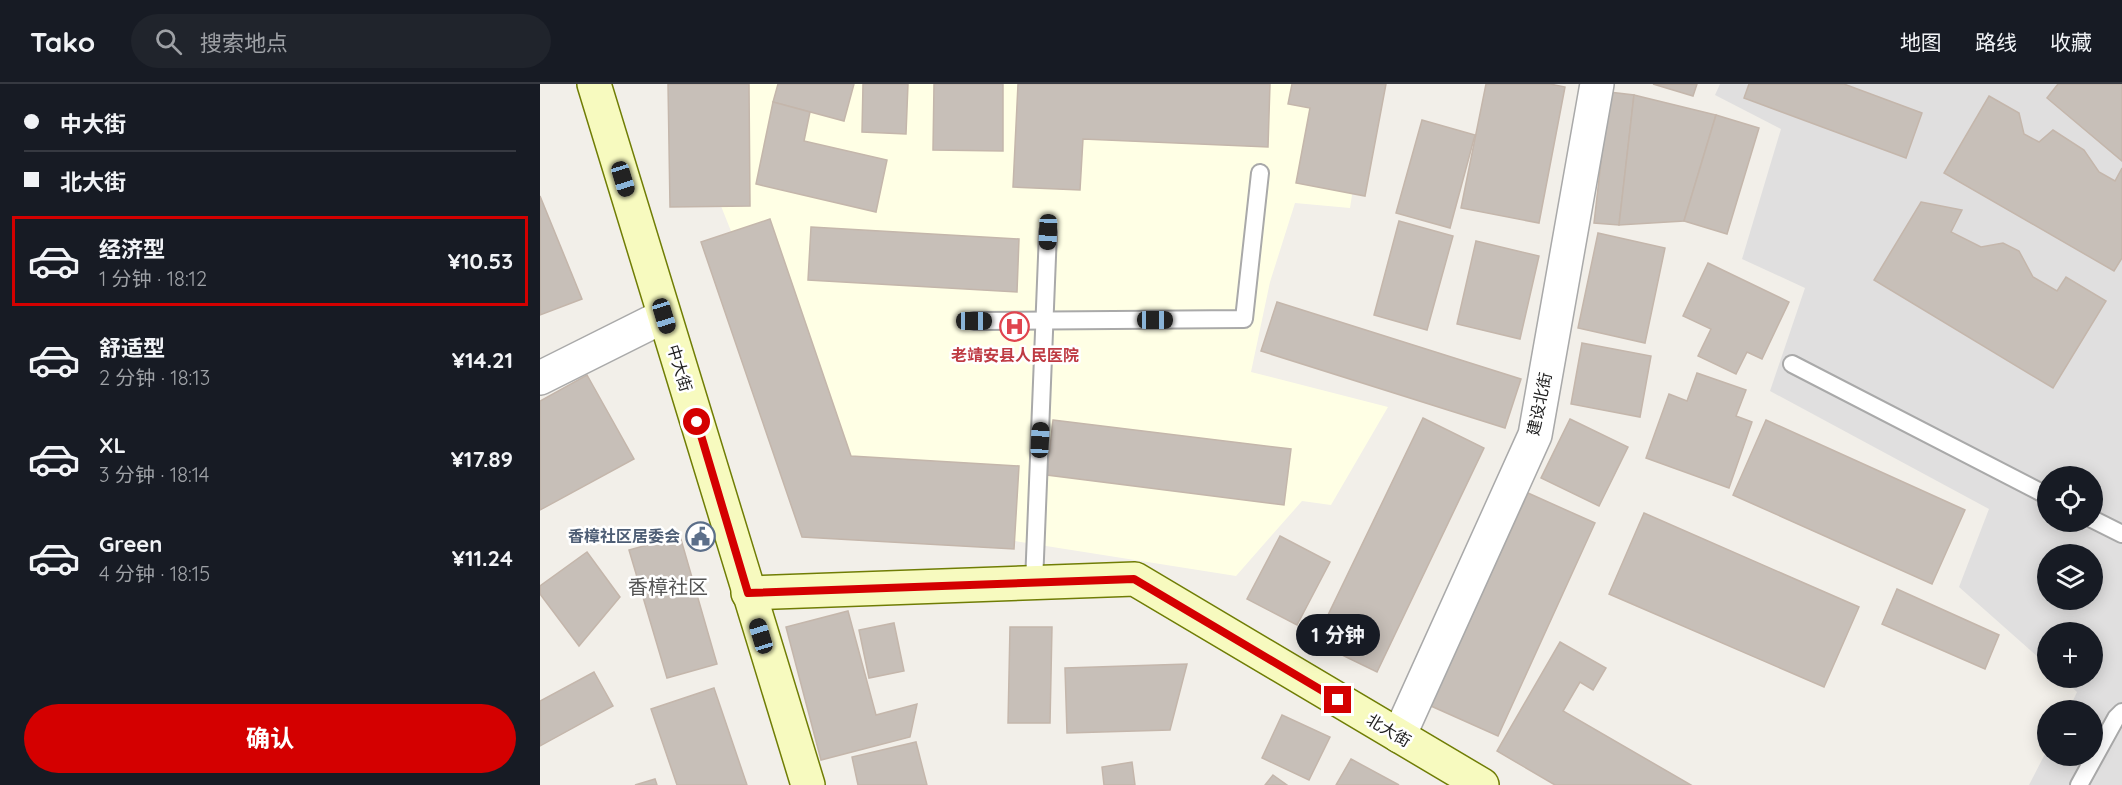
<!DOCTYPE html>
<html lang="zh">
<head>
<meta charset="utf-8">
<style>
	body { margin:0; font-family:Quicksand,"Noto Sans SC",sans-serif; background:#20242c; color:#f1f3f6; height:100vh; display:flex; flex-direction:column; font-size:22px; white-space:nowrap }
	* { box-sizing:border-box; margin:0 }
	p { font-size:20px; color:#9ea1a6 }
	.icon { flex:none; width:33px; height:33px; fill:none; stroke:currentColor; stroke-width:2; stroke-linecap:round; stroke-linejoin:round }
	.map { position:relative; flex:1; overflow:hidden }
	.details { display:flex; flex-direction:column; background:#171b24; width:540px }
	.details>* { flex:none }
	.banner { display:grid; align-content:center; height:132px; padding:0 24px; background:#171b24 }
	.buttons { position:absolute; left:1497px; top:382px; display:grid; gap:12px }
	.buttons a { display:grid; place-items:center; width:66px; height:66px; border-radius:50%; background:#171b24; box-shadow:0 3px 15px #0003; font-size:30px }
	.end { position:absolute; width:27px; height:27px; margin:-14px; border:8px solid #d40000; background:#fff; box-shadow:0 0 0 3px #fff }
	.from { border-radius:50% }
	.bubble { position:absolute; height:42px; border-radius:21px; background:#171b24; box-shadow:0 3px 15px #0003; font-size:20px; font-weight:700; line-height:42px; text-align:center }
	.car { position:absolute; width:18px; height:36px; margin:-18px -9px; border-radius:8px; box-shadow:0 0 4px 2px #0007; background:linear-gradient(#222 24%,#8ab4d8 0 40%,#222 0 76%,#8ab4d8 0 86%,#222 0) }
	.banner b { display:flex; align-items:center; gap:21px; height:57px; font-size:22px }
	.banner b+b { border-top:2px solid #363941 }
	.banner i { width:15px; height:15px; background:#f1f3f6 }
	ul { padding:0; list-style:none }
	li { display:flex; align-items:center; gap:18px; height:90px; margin:0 12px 9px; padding:0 12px; border:3px solid transparent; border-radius:0px }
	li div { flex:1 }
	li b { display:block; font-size:22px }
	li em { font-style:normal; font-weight:700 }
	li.selected { border-color:#d40000 }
	li>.icon { width:54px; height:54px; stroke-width:1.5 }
	.action { display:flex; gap:12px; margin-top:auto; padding:12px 24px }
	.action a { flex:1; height:69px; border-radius:36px; background:#d40000; color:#fff; font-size:24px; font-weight:700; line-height:69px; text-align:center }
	header { display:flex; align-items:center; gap:36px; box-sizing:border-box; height:84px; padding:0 30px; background:#171b24; border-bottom:2px solid #363941 }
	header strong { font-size:28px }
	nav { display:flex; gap:33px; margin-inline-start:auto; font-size:21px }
	.search { width:420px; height:54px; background:#20242c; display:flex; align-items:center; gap:15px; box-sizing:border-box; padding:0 21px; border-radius:33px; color:#9ea1a6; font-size:22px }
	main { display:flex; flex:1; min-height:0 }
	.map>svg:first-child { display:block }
	.residential { fill:#e0dfdf; fill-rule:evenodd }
	.education { fill:#ffffe5 }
	.building { fill:#c7bfb8; stroke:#c4b6ab; stroke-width:1.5 }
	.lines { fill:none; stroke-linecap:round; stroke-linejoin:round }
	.lane-casing { stroke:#a9a9a9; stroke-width:20 }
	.street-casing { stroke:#a9a9a9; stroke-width:36 }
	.secondary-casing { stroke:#707d05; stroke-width:36 }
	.lane { stroke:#fff; stroke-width:16 }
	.street { stroke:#fff; stroke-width:33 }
	.secondary { stroke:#f7fabf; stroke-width:33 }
	.route { stroke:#d40000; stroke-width:8 }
	.labels { text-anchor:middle; stroke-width:5; stroke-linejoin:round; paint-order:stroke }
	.health-label { font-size:16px; font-weight:bold; fill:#be3a42; stroke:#fff }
	.street-label { font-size:16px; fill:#222; stroke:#fff }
	.service-label { font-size:16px; font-weight:bold; fill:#4e5e75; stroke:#fff; text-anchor:end }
	.quarter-label { font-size:20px; fill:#555; stroke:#fff }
</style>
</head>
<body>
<header>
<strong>Tako</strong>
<div class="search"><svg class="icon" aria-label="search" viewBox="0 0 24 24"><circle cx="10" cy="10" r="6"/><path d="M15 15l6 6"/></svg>搜索地点</div>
<nav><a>地图</a><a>路线</a><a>收藏</a></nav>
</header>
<main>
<section class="details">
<div class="banner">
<b><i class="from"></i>中大街</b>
<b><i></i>北大街</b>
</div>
<ul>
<li class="selected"><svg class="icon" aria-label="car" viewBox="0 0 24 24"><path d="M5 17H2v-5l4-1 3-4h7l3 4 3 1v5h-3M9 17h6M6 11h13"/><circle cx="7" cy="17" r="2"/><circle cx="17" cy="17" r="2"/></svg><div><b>经济型</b><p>1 分钟 · 18:12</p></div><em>¥10.53</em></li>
<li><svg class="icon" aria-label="car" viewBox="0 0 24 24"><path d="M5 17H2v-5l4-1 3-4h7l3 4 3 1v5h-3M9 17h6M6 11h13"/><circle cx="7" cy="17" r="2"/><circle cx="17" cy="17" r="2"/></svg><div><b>舒适型</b><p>2 分钟 · 18:13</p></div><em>¥14.21</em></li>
<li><svg class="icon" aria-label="car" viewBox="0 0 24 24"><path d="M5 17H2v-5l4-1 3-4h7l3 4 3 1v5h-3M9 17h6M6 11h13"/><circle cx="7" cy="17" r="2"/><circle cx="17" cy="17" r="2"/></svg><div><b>XL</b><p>3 分钟 · 18:14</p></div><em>¥17.89</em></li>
<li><svg class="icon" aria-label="car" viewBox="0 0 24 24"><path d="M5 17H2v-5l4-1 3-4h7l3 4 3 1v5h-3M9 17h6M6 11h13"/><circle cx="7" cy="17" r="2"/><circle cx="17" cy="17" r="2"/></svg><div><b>Green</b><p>4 分钟 · 18:15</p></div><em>¥11.24</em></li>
</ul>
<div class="action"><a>确认</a></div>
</section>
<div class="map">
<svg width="1582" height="701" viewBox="0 0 1582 701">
	<rect width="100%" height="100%" fill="#f2efe9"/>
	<path class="residential" d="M1180 0H1582V701H1489L1507 666 1508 672H1552V627H1528L1537 608 1522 594H1552V549H1508L1507 581 1419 503 1449 425 1230 307 1265 204 1202 175 1241 45 1175 11ZM1508 393H1552V438H1508ZM1508 471H1552V516H1508Z"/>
	<polygon class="education" points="160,0 829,0 810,124 755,119 730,198 711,288 848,323 791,421 762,417 696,492 304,430 163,77"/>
	<g class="building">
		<polygon points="128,0 209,0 210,122 130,123"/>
		<polygon points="238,0 314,0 304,37 233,18"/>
		<polygon points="323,0 368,0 366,50 322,48"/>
		<polygon points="394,0 463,0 463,67 393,66"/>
		<polygon points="478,0 730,0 728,63 543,55 540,106 473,103"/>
		<polygon points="752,0 846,0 825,112 756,99 770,24 748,20"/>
		<polygon points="946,0 1010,0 1025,3 999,139 921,124"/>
		<polygon points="1113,0 1157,0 1153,12"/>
		<polygon points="1209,0 1304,0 1382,29 1366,74 1204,14"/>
		<polygon points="1518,0 1582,0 1582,77 1507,14"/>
		<polygon points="1069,8 1094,11 1079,141 1054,139"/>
		<polygon points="1094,11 1176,31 1144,137 1079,141"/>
		<polygon points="1449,12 1479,29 1484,50 1499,58 1513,46 1544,66 1559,88 1575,97 1582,84 1582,174 1574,187 1404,89"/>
		<polygon points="233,18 270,28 264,57 347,76 336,128 216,100"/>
		<polygon points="1176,31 1219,44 1187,150 1144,137"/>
		<polygon points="882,36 935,51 910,144 856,129"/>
		<polygon points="0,112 42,215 0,231"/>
		<polygon points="1381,118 1422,126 1411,148 1441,163 1463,159 1479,167 1493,193 1517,207 1526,193 1566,217 1513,304 1334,196"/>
		<polygon points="230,135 311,372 479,382 474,465 262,453 161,158"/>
		<polygon points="859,137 913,152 887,246 834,231"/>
		<polygon points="271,143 479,155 477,208 268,196"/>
		<polygon points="1058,149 1125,164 1105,259 1038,244"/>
		<polygon points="936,157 999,172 980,255 917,240"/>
		<polygon points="1168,179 1249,218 1222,275 1207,268 1196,290 1158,272 1171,245 1143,232"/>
		<polygon points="737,218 981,295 965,344 721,267"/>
		<polygon points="1042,259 1111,272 1100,333 1031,320"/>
		<polygon points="1157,289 1206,306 1196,332 1212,338 1189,404 1106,374 1129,310 1147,317"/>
		<polygon points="47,291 94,375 0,426 0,317"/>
		<polygon points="883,334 944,364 837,588 775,558"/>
		<polygon points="1030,335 1088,363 1059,422 1001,394"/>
		<polygon points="513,336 751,365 744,421 507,391"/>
		<polygon points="1226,336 1425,426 1392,500 1193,411"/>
		<polygon points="988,409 1055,439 958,652 891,622"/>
		<polygon points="1104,429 1319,523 1284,603 1069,510"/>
		<polygon points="140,452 177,580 127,594 89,466"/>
		<polygon points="740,452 790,478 757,541 707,515"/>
		<polygon points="47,468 80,513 39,562 0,510 0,502"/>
		<polygon points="1357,505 1459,551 1445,585 1342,540"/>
		<polygon points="308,527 336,631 377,620 370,653 281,676 246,543"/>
		<polygon points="354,539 364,587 329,594 319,546"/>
		<polygon points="470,543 512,543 510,639 468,639"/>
		<polygon points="1020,558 1066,584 1053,606 1040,598 1023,627 1151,701 1015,701 957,667"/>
		<polygon points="647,580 630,646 527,649 525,584"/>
		<polygon points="54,588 73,622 0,662 0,617"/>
		<polygon points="174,604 207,701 137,701 111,625"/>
		<polygon points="742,631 790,653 769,696 722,674"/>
		<polygon points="376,658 387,701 318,701 312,673"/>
		<polygon points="811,675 859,701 796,701"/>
		<polygon points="592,678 595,701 564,701 562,683"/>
		<polygon points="733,691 747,701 725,701"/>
		<polygon points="115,695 117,701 95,701"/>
	</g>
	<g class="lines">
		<defs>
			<g id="lane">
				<polyline points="434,237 704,235 720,89"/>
				<polyline points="1252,280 1508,412"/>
				<polyline points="1552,435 1582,450"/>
				<polyline points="494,499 508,148"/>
				<polyline points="1539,701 1576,634 1582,628"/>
			</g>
			<g id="street">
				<polyline points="0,294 124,232"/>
				<polyline points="859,652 995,351 1057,0"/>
			</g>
			<g id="secondary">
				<polyline points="54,0 268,701"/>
				<polyline points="208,509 595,495 942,701"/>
			</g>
		</defs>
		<use href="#lane" class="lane-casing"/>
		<use href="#street" class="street-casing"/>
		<use href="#secondary" class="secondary-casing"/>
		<use href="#lane" class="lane"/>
		<use href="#street" class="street"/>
		<use href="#secondary" class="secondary"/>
	</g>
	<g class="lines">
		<polyline class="route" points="157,338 208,509 594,495 798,616"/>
	</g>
	<defs>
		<symbol id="hospital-ring" viewBox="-11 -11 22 22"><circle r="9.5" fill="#fff" stroke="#e0444e" stroke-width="1.5"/><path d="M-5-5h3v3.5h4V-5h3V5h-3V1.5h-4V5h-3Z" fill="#e0444e"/></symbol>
		<symbol id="civic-ring" viewBox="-11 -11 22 22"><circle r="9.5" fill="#fff" stroke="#5c6f8a" stroke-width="1.5"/><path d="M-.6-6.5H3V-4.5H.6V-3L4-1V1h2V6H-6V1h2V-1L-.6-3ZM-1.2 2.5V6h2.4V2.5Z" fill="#5c6f8a"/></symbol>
	</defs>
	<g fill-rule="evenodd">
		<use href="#hospital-ring" x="458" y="226" width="33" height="33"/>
		<use href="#civic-ring" x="144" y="436" width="33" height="33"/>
	</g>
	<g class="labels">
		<g class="health-label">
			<text x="475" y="277">老靖安县人民医院</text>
		</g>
		<g class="street-label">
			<text transform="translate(140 284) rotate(73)" y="6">中大街</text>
			<text transform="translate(999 320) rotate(-78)" y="6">建设北街</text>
			<text transform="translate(849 646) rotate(31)" y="6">北大街</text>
		</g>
		<g class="service-label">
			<text x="140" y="458">香樟社区居委会</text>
		</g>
		<g class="quarter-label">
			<text x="128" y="510">香樟社区</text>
		</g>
	</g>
</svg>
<div class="buttons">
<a><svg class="icon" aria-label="locate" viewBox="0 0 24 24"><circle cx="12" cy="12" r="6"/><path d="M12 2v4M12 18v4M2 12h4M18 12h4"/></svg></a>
<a><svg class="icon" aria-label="layers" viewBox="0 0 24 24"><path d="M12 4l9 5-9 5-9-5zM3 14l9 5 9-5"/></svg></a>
<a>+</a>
<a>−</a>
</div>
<i class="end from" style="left:157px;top:338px"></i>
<i class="end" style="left:798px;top:616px"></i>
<div class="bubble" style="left:756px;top:530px;width:84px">1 分钟</div>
<i class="car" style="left:83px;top:95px;rotate:163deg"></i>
<i class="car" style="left:508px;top:148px;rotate:182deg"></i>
<i class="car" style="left:124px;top:232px;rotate:163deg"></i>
<i class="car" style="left:615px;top:236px;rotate:90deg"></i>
<i class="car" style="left:434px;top:237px;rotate:90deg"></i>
<i class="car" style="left:500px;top:356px;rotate:3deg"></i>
<i class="car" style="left:221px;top:552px;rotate:343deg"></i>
</div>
</main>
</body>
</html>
